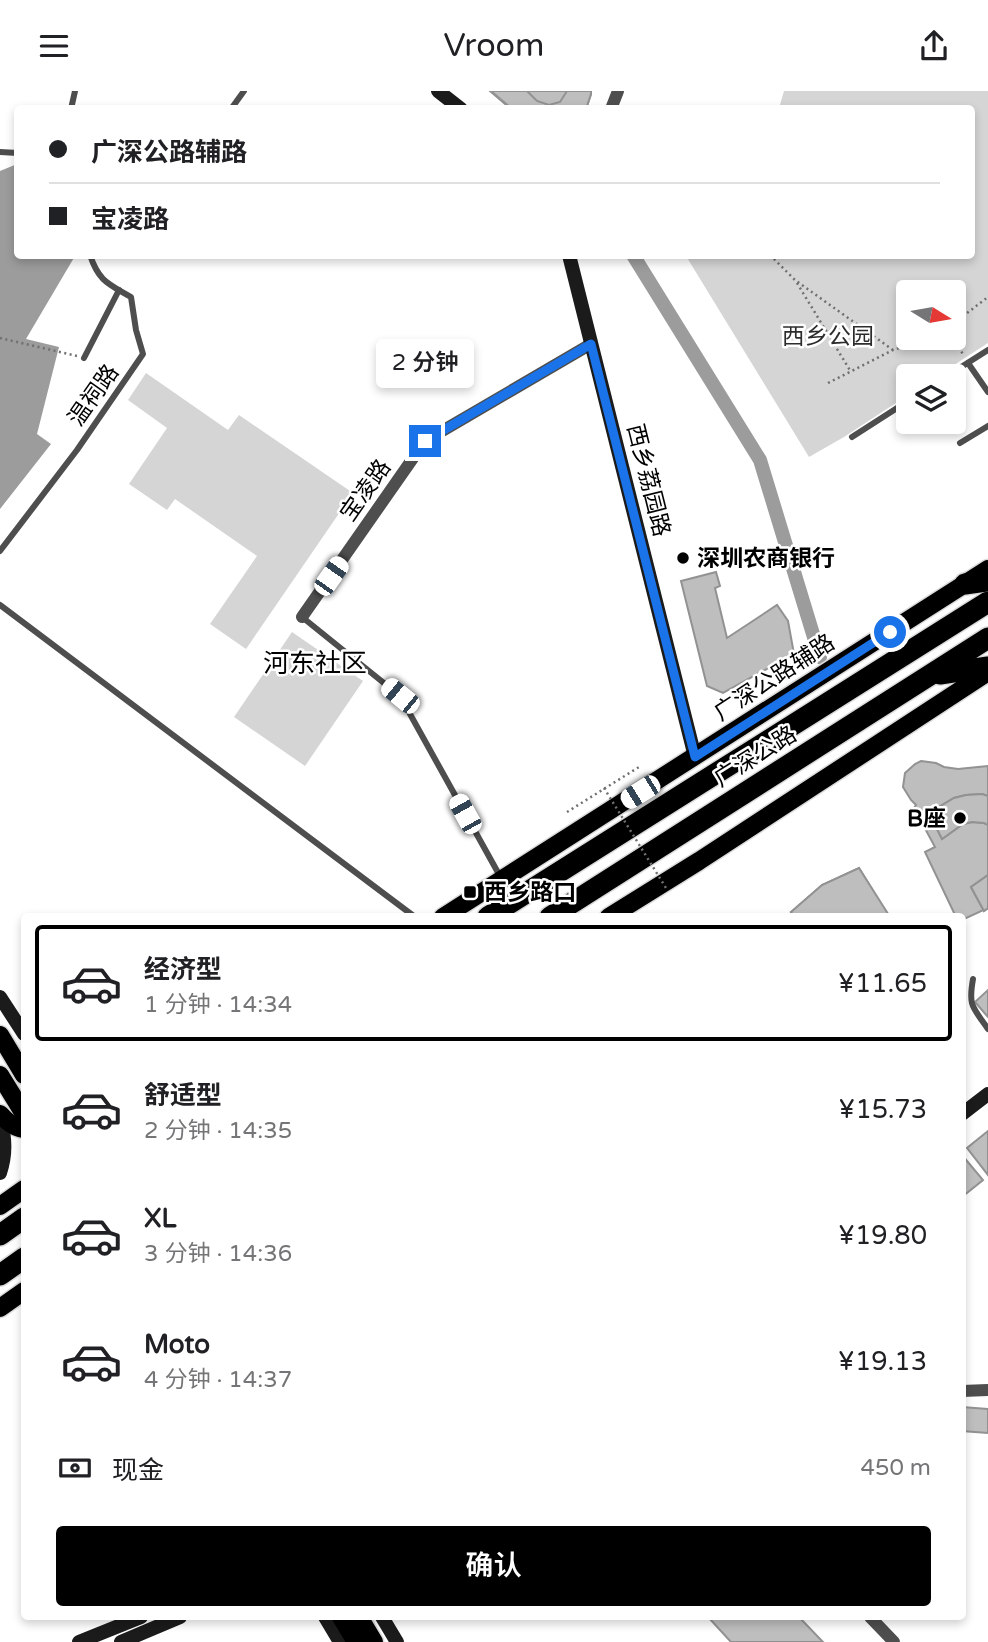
<!DOCTYPE html>
<html lang="zh">
<head>
<meta charset="utf-8">
<style>
	body { margin:0; font-family:"Varela Round","Noto Sans SC",sans-serif; background:#f6f6f6; color:#202124; height:100vh; display:flex; flex-direction:column; font-size:26px; white-space:nowrap }
	* { box-sizing:border-box; margin:0 }
	p { font-size:23px; color:#757577 }
	.icon { flex:none; width:38px; height:38px; fill:none; stroke:currentColor; stroke-width:2; stroke-linecap:round; stroke-linejoin:round }
	.map { position:relative; flex:1; overflow:hidden }
	.sheet { position:absolute; left:21px; top:822px; width:945px; height:707px; display:flex; flex-direction:column; background:#fff; border-radius:7px; box-shadow:0 4px 10px #0003 }
	.sheet>* { flex:none }
	.guide { position:absolute; left:14px; top:14px; width:961px; height:154px; border-radius:7px; box-shadow:0 4px 10px #0003; display:grid; align-content:center; height:154px; padding:0 35px; background:#fff }
	.needle { width:46px; rotate:101deg }
	.buttons { position:absolute; left:896px; top:189px; display:grid; gap:14px }
	.buttons a { display:grid; place-items:center; width:70px; height:70px; border-radius:7px; background:#fff; box-shadow:0 4px 10px #0003; font-size:35px }
	.end { position:absolute; width:32px; height:32px; margin:-16px; border:9px solid #1a73e8; background:#fff; box-shadow:0 0 0 4px #fff }
	.from { border-radius:50% }
	.bubble { position:absolute; height:49px; border-radius:7px; background:#fff; box-shadow:0 4px 10px #0003; font-size:23px; font-weight:600; line-height:49px; text-align:center }
	.car { position:absolute; width:21px; height:42px; margin:-21px -10px; border-radius:9px; box-shadow:0 0 5px 2px #0007; background:linear-gradient(#fff 24%,#345 0 40%,#fff 0 76%,#345 0 86%,#fff 0) }
	.guide b { display:flex; align-items:center; gap:24px; height:66px; font-size:26px }
	.guide b+b { border-top:2px solid #e0e0e0 }
	.guide i { width:18px; height:18px; background:#202124 }
	ul { padding:12px 0 0; list-style:none }
	li { display:flex; align-items:center; gap:21px; height:116px; margin:0 14px 10px; padding:0 21px; border:4px solid transparent; border-radius:7px }
	li div { flex:1 }
	li b { display:block; font-size:26px }
	li em { font-style:normal; font-weight:600 }
	li.active { border-color:#000 }
	li>.icon { width:63px; height:63px; stroke-width:1.5 }
	.pay { display:flex; align-items:center; gap:18px; height:77px; padding:0 35px; font-size:26px }
	.pay p { margin-inline-start:auto }
	.button { display:flex; gap:14px; margin-top:auto; padding:14px 35px }
	.button a { flex:1; height:80px; border-radius:7px; background:#000; color:#fff; font-size:28px; font-weight:600; line-height:80px; text-align:center }
	header { display:flex; justify-content:space-between; align-items:center; height:91px; padding:0 35px; background:#fff; font-size:32px; font-weight:600 }
	.map>svg:first-child { display:block }
	.green { fill:#d5d5d5; fill-rule:evenodd }
	.water { fill:#9c9c9c }
	.lines { fill:none; stroke-linecap:round; stroke-linejoin:round }
	.canal { stroke:#9c9c9c; stroke-width:14 }
	.building { fill:#bebebe; stroke:#929292; stroke-width:2 }
	.primary-casing { stroke:#dbdbdb; stroke-width:21 }
	.highway-casing { stroke:#dbdbdb; stroke-width:24 }
	.path { stroke:#707070; stroke-width:2.5; stroke-dasharray:2 3.5; stroke-linecap:butt }
	.lane { stroke:#4e4e4e; stroke-width:6 }
	.street { stroke:#4e4e4e; stroke-width:12 }
	.secondary { stroke:#1b1b1b; stroke-width:14 }
	.primary { stroke:#000; stroke-width:18 }
	.highway { stroke:#000; stroke-width:21 }
	.path-bridge { stroke:#707070; stroke-width:2.5; stroke-dasharray:2 3.5; stroke-linecap:butt }
	.route { stroke:#1a73e8; stroke-width:9 }
	.poi-dot { fill:#000; stroke:#fff; stroke-width:2.5 }
	.labels { text-anchor:middle; stroke-width:5; stroke-linejoin:round; paint-order:stroke }
	.park-label { font-size:23px; fill:#2c2c2c; stroke:#fff }
	.street-label { font-size:23px; fill:#000; stroke:#fff }
	.poi-label { font-size:23px; font-weight:bold; fill:#000; stroke:#fff; text-anchor:start }
	.quarter-label { font-size:26px; fill:#000; stroke:#fff }
</style>
</head>
<body>
<header><svg class="icon" aria-label="menu" viewBox="0 0 24 24"><path d="M4 6h16M4 12h16M4 18h16"/></svg>Vroom<svg class="icon" aria-label="share" viewBox="0 0 24 24"><path d="M12 15V3M7 8l5-5 5 5M5 13v7h14v-7"/></svg></header>
<div class="map">
<svg width="988" height="1551" viewBox="0 0 988 1551">
	<rect width="100%" height="100%" fill="#fff"/>
	<g class="green">
		<path d="M784 0H988V252L937 285H908V304L844 346 809 366 686 165 971 164V18L779 17ZM954 201V247H908V201Z"/>
		<polygon points="146,282 228,339 239,324 353,402 246,558 210,533 257,465 175,408 167,419 129,393 167,337 128,309"/>
		<polygon points="292,541 363,590 305,675 234,626"/>
	</g>
	<polygon class="water" points="17,73 18,164 75,165 26,248 59,256 37,343 51,353 0,418 0,80"/>
	<g class="lines">
		<polyline class="canal" points="633,164 760,369 820,566"/>
	</g>
	<g class="building">
		<polygon points="490,0 591,0 591,3 586,18 511,18"/>
		<polygon points="491,0 527,0 537,10 549,14 560,11 567,0 591,0 591,3 586,18 512,18"/>
		<polygon points="716,481 720,495 715,497 727,547 777,514 788,530 794,563 723,602 707,595 681,490"/>
		<polygon points="921,670 936,672 944,676 958,678 988,675 988,817 962,829 962,826 956,826 925,761 935,756 914,717 916,714 911,709 903,696 905,682 915,673"/>
		<polygon points="982,703 988,705 988,734 984,732 972,731 963,733 942,748 929,722 954,707 966,704"/>
		<polygon points="982,703 988,705 988,734 984,732 972,731 963,733 942,748 929,722 954,707 966,704"/>
		<polygon points="859,777 889,826 795,826 791,821 822,794"/>
		<polygon points="859,777 890,826 795,826 791,821 822,794"/>
		<polygon points="988,784 988,817 984,820 971,796"/>
		<polygon points="988,784 988,817 984,820 971,796"/>
		<polygon points="988,899 988,926 975,911"/>
		<polygon points="988,1040 988,1084 967,1057"/>
		<polygon points="962,1064 983,1089 962,1106"/>
		<polygon points="962,1316 988,1318 988,1342 962,1340"/>
		<polygon points="708,1526 799,1526 823,1551 731,1551"/>
	</g>
	<g class="lines">
		<defs>
			<g id="primary">
				<polyline points="443,826 988,478"/>
				<polyline points="609,826 699,770 988,581"/>
				<polyline points="0,944 24,984"/>
				<polyline points="0,984 24,1023"/>
				<path d="M0 1023C7 1031 14 1037 24 1038"/>
				<polyline points="0,1115 24,1098"/>
				<polyline points="0,1217 24,1200"/>
				<polyline points="341,1526 356,1551"/>
				<polyline points="359,1526 374,1551"/>
			</g>
			<g id="highway">
				<polyline points="965,493 988,490"/>
				<polyline points="940,583 988,576"/>
				<polyline points="488,826 988,511"/>
				<polyline points="550,826 988,547"/>
				<polyline points="0,1144 24,1127"/>
				<polyline points="0,1184 24,1167"/>
			</g>
		</defs>
		<use href="#primary" class="primary-casing"/>
		<use href="#highway" class="highway-casing"/>
		<g class="path">
			<polyline points="770,164 795,189 893,259"/>
			<polyline points="797,192 851,281"/>
			<polyline points="954,232 988,206"/>
			<polyline points="0,247 77,265"/>
			<polyline points="952,247 963,263"/>
			<polyline points="828,292 893,259 931,247"/>
			<polyline points="567,721 639,676"/>
		</g>
		<g class="lane">
			<polyline points="71,18 75,0"/>
			<polyline points="231,18 244,0"/>
			<polyline points="0,61 18,62"/>
			<polyline points="84,267 119,199"/>
			<polyline points="968,272 988,301"/>
			<polyline points="947,285 988,259"/>
			<polyline points="852,346 908,310"/>
			<polyline points="960,352 988,335"/>
			<path d="M0 460 77 359 143 263 136 239 131 206C109 193 99 191 90 164"/>
			<polyline points="0,514 415,826"/>
			<polyline points="302,526 400,605 501,787"/>
			<path d="M973 888C968 916 973 916 988 938"/>
		</g>
		<g class="street">
			<polyline points="611,18 618,0"/>
			<polyline points="302,526 425,350 591,253"/>
			<polyline points="962,1300 988,1299"/>
			<polyline points="870,1526 894,1551"/>
		</g>
		<g class="secondary">
			<polyline points="438,0 461,18"/>
			<polyline points="569,164 695,666"/>
			<polyline points="0,906 24,943"/>
			<polyline points="962,1023 988,1003"/>
			<path d="M0 1028C6 1047 6 1064 0 1082"/>
			<polyline points="325,1526 340,1551"/>
			<polyline points="382,1526 397,1551"/>
			<polyline points="79,1551 141,1526"/>
			<polyline points="121,1551 180,1526"/>
		</g>
		<use href="#primary" class="primary"/>
		<use href="#highway" class="highway"/>
		<polyline class="path-bridge" points="604,697 666,797"/>
	</g>
	<g class="lines">
		<polyline class="route" points="425,350 591,253 695,666 890,541"/>
	</g>
	<g class="poi-dot">
		<circle cx="683" cy="467" r="7"/>
		<circle cx="960" cy="727" r="7"/>
		<rect x="463" y="794" width="14" height="14" rx="3.5"/>
	</g>
	<g class="labels">
		<g class="park-label">
			<text x="828" y="253">西乡公园</text>
		</g>
		<g class="street-label">
			<text transform="translate(93 304) rotate(-55)" y="8">温祠路</text>
			<text transform="translate(649 389) rotate(76)" y="8">西乡荔园路</text>
			<text transform="translate(365 399) rotate(-55)" y="8">宝凌路</text>
			<text transform="translate(774 586) rotate(-33)" y="8">广深公路辅路</text>
			<text transform="translate(755 665) rotate(-32)" y="8">广深公路</text>
		</g>
		<g class="poi-label">
			<text x="697" y="475">深圳农商银行</text>
			<text x="946" y="735" text-anchor="end">B座</text>
			<text x="484" y="809">西乡路口</text>
		</g>
		<g class="quarter-label">
			<text x="315" y="581">河东社区</text>
		</g>
	</g>
</svg>
<div class="buttons">
<a><svg class="needle" viewBox="-14 -14 28 28"><path d="M0-13l5 13h-10z" fill="#e53935"/><path d="M0 13l5-13h-10z" fill="#757577"/></svg></a>
<a><svg class="icon" aria-label="layers" viewBox="0 0 24 24"><path d="M12 4l9 5-9 5-9-5zM3 14l9 5 9-5"/></svg></a>
</div>
<i class="end from" style="left:890px;top:541px"></i>
<i class="end" style="left:425px;top:350px"></i>
<div class="bubble" style="left:376px;top:248px;width:98px">2 分钟</div>
<i class="car" style="left:331px;top:485px;rotate:35deg"></i>
<i class="car" style="left:400px;top:605px;rotate:309deg"></i>
<i class="car" style="left:640px;top:701px;rotate:238deg"></i>
<i class="car" style="left:465px;top:723px;rotate:331deg"></i>
<div class="guide">
<b><i class="from"></i>广深公路辅路</b>
<b><i></i>宝凌路</b>
</div>
<section class="sheet">
<ul>
<li class="active"><svg class="icon" aria-label="car" viewBox="0 0 24 24"><path d="M5 17H2v-5l4-1 3-4h7l3 4 3 1v5h-3M9 17h6M6 11h13"/><circle cx="7" cy="17" r="2"/><circle cx="17" cy="17" r="2"/></svg><div><b>经济型</b><p>1 分钟 · 14:34</p></div><em>¥11.65</em></li>
<li><svg class="icon" aria-label="car" viewBox="0 0 24 24"><path d="M5 17H2v-5l4-1 3-4h7l3 4 3 1v5h-3M9 17h6M6 11h13"/><circle cx="7" cy="17" r="2"/><circle cx="17" cy="17" r="2"/></svg><div><b>舒适型</b><p>2 分钟 · 14:35</p></div><em>¥15.73</em></li>
<li><svg class="icon" aria-label="car" viewBox="0 0 24 24"><path d="M5 17H2v-5l4-1 3-4h7l3 4 3 1v5h-3M9 17h6M6 11h13"/><circle cx="7" cy="17" r="2"/><circle cx="17" cy="17" r="2"/></svg><div><b>XL</b><p>3 分钟 · 14:36</p></div><em>¥19.80</em></li>
<li><svg class="icon" aria-label="car" viewBox="0 0 24 24"><path d="M5 17H2v-5l4-1 3-4h7l3 4 3 1v5h-3M9 17h6M6 11h13"/><circle cx="7" cy="17" r="2"/><circle cx="17" cy="17" r="2"/></svg><div><b>Moto</b><p>4 分钟 · 14:37</p></div><em>¥19.13</em></li>
</ul>
<div class="pay"><svg class="icon" aria-label="cash" viewBox="0 0 24 24"><path d="M3 7h18v10H3z"/><circle cx="12" cy="12" r="2"/></svg>现金<p>450 m</p></div>
<div class="button"><a>确认</a></div>
</section>
</div>
</body>
</html>
